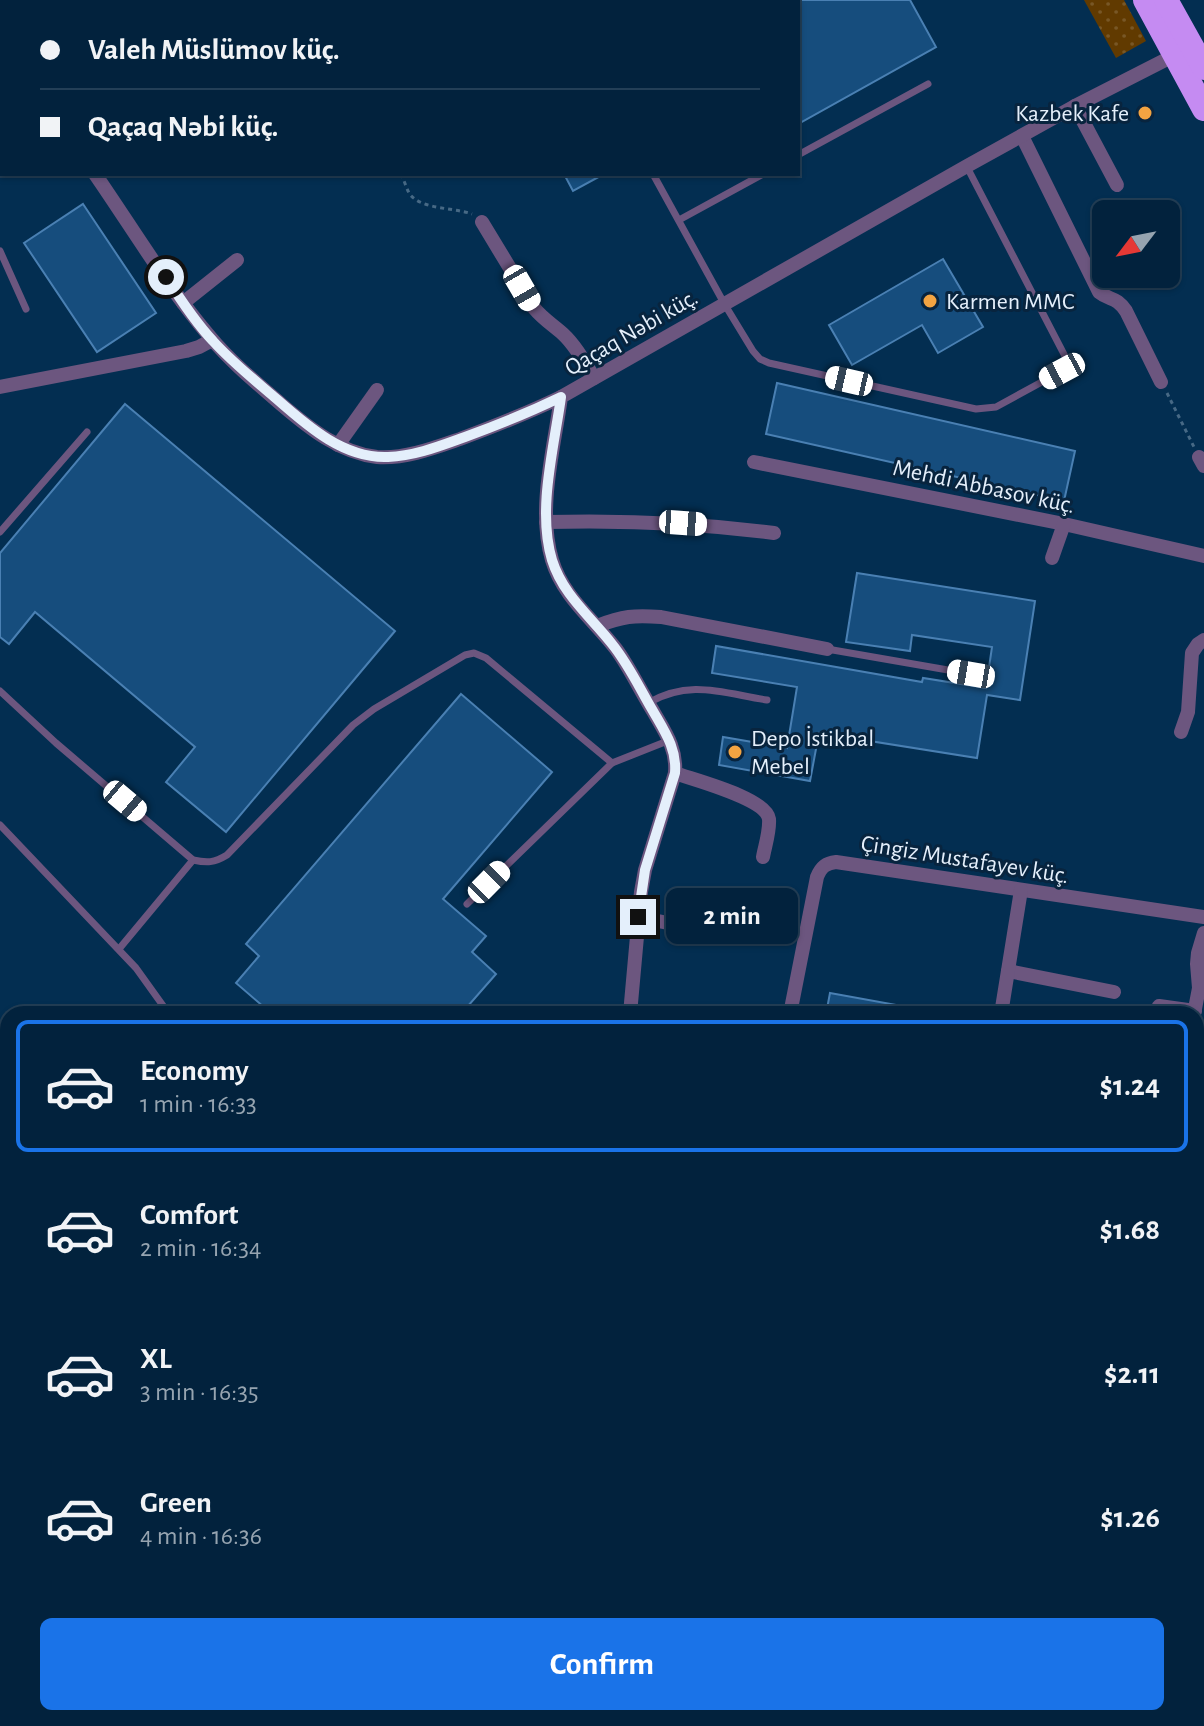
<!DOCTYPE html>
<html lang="en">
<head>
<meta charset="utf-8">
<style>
	body { margin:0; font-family:"Alegreya Sans",sans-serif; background:#102f48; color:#f1f3f6; height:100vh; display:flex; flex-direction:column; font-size:30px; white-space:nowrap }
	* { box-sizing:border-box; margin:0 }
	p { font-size:26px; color:#96a4b0 }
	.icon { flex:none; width:44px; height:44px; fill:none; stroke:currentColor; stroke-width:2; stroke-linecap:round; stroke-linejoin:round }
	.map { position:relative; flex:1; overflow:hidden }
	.panel { position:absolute; left:0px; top:1006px; width:1204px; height:720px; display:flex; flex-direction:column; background:#02223d; border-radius:24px 24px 0 0; box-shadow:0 2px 6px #0004,0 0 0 2px #233f57 }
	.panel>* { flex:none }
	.top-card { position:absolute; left:0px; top:0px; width:800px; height:176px; box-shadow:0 2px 6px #0004,0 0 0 2px #233f57; display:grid; align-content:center; height:176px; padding:0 40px; background:#02223d }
	.needle { width:52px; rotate:238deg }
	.fabs { position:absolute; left:1092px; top:200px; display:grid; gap:16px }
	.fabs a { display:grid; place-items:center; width:88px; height:88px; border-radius:12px; background:#02223d; box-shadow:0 2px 6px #0004,0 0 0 2px #233f57; font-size:40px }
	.end { position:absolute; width:36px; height:36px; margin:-18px; border:10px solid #e4effb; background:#111; box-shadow:0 0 0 4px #111 }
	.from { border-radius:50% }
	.bubble { position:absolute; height:56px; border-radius:12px; background:#02223d; box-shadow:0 2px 6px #0004,0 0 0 2px #233f57; font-size:26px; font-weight:700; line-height:56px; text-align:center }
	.car { position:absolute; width:24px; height:48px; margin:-24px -12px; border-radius:10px; box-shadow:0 0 6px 2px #0007; background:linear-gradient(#fff 24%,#345 0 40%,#fff 0 76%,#345 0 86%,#fff 0) }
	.top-card b { display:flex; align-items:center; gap:28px; height:76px; font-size:30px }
	.top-card b+b { border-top:2px solid #233f57 }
	.top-card i { width:20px; height:20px; background:#f1f3f6 }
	ul { padding:14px 0 0; list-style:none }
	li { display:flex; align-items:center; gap:24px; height:132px; margin:0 16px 12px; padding:0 24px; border:4px solid transparent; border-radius:12px }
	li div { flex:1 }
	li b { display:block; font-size:30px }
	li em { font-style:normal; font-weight:700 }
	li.selected { border-color:#1a73e8 }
	li>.icon { width:72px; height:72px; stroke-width:1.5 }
	.primary-button { display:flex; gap:16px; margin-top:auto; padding:16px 40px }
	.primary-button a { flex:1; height:92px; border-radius:12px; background:#1a73e8; color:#fff; font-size:32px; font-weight:700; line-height:92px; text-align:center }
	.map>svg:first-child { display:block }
	.grass { fill:url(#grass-dots) }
	.building { fill:#164d7d; stroke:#4a80b3; stroke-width:2 }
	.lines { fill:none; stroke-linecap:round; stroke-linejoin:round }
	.path { stroke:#476985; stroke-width:3; stroke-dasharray:4 4; stroke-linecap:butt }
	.lane { stroke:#6c567f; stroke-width:7 }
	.street { stroke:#6c567f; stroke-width:14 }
	.highway { stroke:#c58bf2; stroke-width:24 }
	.rail { stroke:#8ea6ba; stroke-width:4; stroke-dasharray:10 10; stroke-linecap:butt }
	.route { stroke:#e4effb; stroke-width:10 }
	.poi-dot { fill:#f3a442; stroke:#08243e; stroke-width:3 }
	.labels { text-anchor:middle; stroke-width:6; stroke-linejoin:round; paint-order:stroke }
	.poi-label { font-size:24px; fill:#e4effb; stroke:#08243e; text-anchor:start }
	.street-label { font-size:24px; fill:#e4effb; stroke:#08243e }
</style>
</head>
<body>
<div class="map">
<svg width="1204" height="1726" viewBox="0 0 1204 1726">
	<defs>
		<pattern id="grass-dots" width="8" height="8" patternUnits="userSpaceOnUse" patternTransform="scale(2)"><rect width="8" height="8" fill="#613a00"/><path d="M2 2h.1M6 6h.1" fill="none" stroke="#785726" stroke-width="1.8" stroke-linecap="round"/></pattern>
	</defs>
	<rect width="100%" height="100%" fill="#032e51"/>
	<polygon class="grass" points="1084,0 1124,0 1146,41 1116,58"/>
	<g class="building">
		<polygon points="798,0 910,0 936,47 798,124"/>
		<polygon points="564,174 604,174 573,191"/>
		<polygon points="83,204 156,313 97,352 24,243"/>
		<polygon points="943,259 983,327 938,353 922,325 852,365 829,325"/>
		<polygon points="777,383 1075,451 1064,501 766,434"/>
		<polygon points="125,404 395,631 226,832 166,782 195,747 35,612 9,644 0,637 0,553"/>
		<polygon points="857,573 1035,601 1020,700 987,695 977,758 819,733 810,781 719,765 723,737 787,748 797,687 712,673 716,646 922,682 923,678 986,688 992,647 912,635 910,651 846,642"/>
		<polygon points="461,694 552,772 443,899 486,936 472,952 496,974 461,1014 272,1014 236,983 259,956 246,944"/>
		<polygon points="830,993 913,1008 912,1014 826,1014"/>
	</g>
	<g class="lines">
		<g class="path">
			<polyline points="346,0 347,2"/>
			<path d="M401 174C404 180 406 187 409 193 420 210 453 207 472 214"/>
			<polyline points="1167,393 1194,447"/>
			<polyline points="0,1511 8,1519"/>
		</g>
		<g class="lane">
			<polyline points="558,0 559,2"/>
			<polyline points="729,2 733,0"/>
			<polyline points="798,155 928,84"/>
			<polyline points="0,166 2,165"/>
			<polyline points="653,174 725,305 753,351 760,359 769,363 976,409 996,407 1062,371 1066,367 1067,360 967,167"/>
			<polyline points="679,220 763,174"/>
			<polyline points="0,251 26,309"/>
			<polyline points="0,532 87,432"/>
			<polyline points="827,649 971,674"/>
			<path d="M0 691 56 743 193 860C207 863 214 863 227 855L353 725 374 709 465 655 474 653 486 658 612 763 670 740"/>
			<path d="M648 703C690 679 722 693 767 700"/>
			<polyline points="0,825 136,968 169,1014"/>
			<polyline points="467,904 612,763"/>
			<polyline points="119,949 193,860"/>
			<polyline points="1196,1258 1204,1246"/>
			<polyline points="0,1534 8,1545"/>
			<polyline points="0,1569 8,1557"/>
			<polyline points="937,1718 943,1726"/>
		</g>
		<g class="street">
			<polyline points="0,34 2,36"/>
			<polyline points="1075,106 1117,185"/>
			<path d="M1022 136 1099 292C1110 301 1116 296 1126 311L1161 382"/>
			<path d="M95 174C133 229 168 288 211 338 232 363 258 384 282 405 309 428 340 453 377 457 405 459 434 448 460 439 495 426 528 413 561 397"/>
			<path d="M482 222 534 308C543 319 553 325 563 334 576 346 585 363 594 378"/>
			<polyline points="183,303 237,260"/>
			<polyline points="0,387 186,351 199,347 212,340"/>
			<polyline points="338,445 377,390"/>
			<polyline points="1199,457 1204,466"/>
			<polyline points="754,462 1064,524 1204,556"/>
			<path d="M546 522C623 520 698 523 774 533"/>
			<polyline points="1052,558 1064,524"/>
			<path d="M597 626C623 616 634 615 661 617L827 649"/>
			<polyline points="1181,732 1188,712 1192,653 1198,644 1204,640"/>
			<path d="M675 773C694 780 766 798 769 819 770 831 765 846 763 857"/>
			<polyline points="638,917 693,928"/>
			<polyline points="1008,971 1114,992"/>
			<polyline points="1159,1006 1195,1011"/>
			<path d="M630 1014 641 892 645 870 675 773C677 748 665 732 653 711 640 690 630 668 616 649 593 619 563 597 552 560 537 509 554 449 561 397L967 166 1075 106 1175 55"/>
			<path d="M790 1014 817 877C821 867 826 863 836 862L1204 917"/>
			<polyline points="1001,1014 1021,890"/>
			<polyline points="1194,1014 1199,988 1197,964 1198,953 1204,933"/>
			<polyline points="0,1053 8,1074"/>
			<polyline points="1196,1093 1204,1095"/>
			<polyline points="1196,1171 1204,1173"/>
			<polyline points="1196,1238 1204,1241"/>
			<polyline points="1196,1302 1204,1308"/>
			<polyline points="498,1718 505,1718"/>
			<polyline points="695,1718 705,1726"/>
			<polyline points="70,1726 99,1718"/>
		</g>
		<g class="highway">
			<polyline points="1145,0 1204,109"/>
			<polyline points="1166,0 1204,68"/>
		</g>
		<g class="rail">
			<polyline points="0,1323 8,1334"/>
			<polyline points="0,1481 8,1491"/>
			<polyline points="340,1718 355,1726"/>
			<polyline points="420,1718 435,1726"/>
		</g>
	</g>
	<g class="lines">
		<path class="route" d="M166 277C180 299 195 322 213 341 231 361 252 378 272 395 304 423 342 459 388 457 415 456 440 446 465 437 498 425 530 412 561 397 554 448 537 510 552 560 563 595 590 616 612 644 629 665 640 689 653 711 665 732 677 749 675 773L645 870 638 917"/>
	</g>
	<g class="poi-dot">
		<circle cx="1145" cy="113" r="8"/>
		<circle cx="930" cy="301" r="8"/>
		<circle cx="735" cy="752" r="8"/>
	</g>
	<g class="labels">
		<g class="poi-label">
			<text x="1129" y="121" text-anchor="end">Kazbek Kafe</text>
			<text x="946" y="309">Karmen MMC</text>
			<text x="751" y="746">Depo İstikbal<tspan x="751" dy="28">Mebel</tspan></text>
		</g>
		<g class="street-label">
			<text transform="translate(631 332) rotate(-30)" y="8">Qaçaq Nəbi küç.</text>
			<text transform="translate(984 486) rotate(12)" y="8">Mehdi Abbasov küç.</text>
			<text transform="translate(965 859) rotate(9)" y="8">Çingiz Mustafayev küç.</text>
		</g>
	</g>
</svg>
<div class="fabs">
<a><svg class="needle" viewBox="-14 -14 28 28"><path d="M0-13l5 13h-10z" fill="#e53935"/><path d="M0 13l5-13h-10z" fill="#96a4b0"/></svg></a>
</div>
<i class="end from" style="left:166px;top:277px"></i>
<i class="end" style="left:638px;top:917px"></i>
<div class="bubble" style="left:666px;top:888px;width:132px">2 min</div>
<i class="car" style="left:522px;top:288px;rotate:150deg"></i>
<i class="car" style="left:1062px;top:371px;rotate:242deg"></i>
<i class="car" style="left:849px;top:381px;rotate:283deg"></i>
<i class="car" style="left:683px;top:523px;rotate:94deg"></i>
<i class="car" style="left:971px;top:674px;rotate:280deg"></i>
<i class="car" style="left:125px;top:801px;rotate:130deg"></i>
<i class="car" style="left:489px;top:882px;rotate:45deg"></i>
<div class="top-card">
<b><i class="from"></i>Valeh Müslümov küç.</b>
<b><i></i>Qaçaq Nəbi küç.</b>
</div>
<section class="panel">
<ul>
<li class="selected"><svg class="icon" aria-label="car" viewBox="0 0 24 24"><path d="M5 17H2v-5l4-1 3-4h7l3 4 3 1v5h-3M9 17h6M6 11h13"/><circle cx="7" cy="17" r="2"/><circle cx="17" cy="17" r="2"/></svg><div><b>Economy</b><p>1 min · 16:33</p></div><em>$1.24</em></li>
<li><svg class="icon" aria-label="car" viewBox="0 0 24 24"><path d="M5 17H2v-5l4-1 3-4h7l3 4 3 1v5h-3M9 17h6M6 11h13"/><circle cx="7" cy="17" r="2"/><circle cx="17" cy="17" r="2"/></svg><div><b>Comfort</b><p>2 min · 16:34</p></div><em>$1.68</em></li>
<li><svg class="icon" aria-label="car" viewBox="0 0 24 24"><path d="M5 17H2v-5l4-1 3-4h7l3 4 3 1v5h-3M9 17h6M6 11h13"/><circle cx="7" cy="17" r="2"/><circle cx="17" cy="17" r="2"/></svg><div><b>XL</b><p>3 min · 16:35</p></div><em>$2.11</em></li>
<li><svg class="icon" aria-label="car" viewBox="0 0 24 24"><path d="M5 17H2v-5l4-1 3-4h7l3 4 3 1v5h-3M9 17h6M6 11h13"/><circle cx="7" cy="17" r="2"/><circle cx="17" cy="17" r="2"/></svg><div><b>Green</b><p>4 min · 16:36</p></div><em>$1.26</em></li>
</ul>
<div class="primary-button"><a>Confirm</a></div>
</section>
</div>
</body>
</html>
